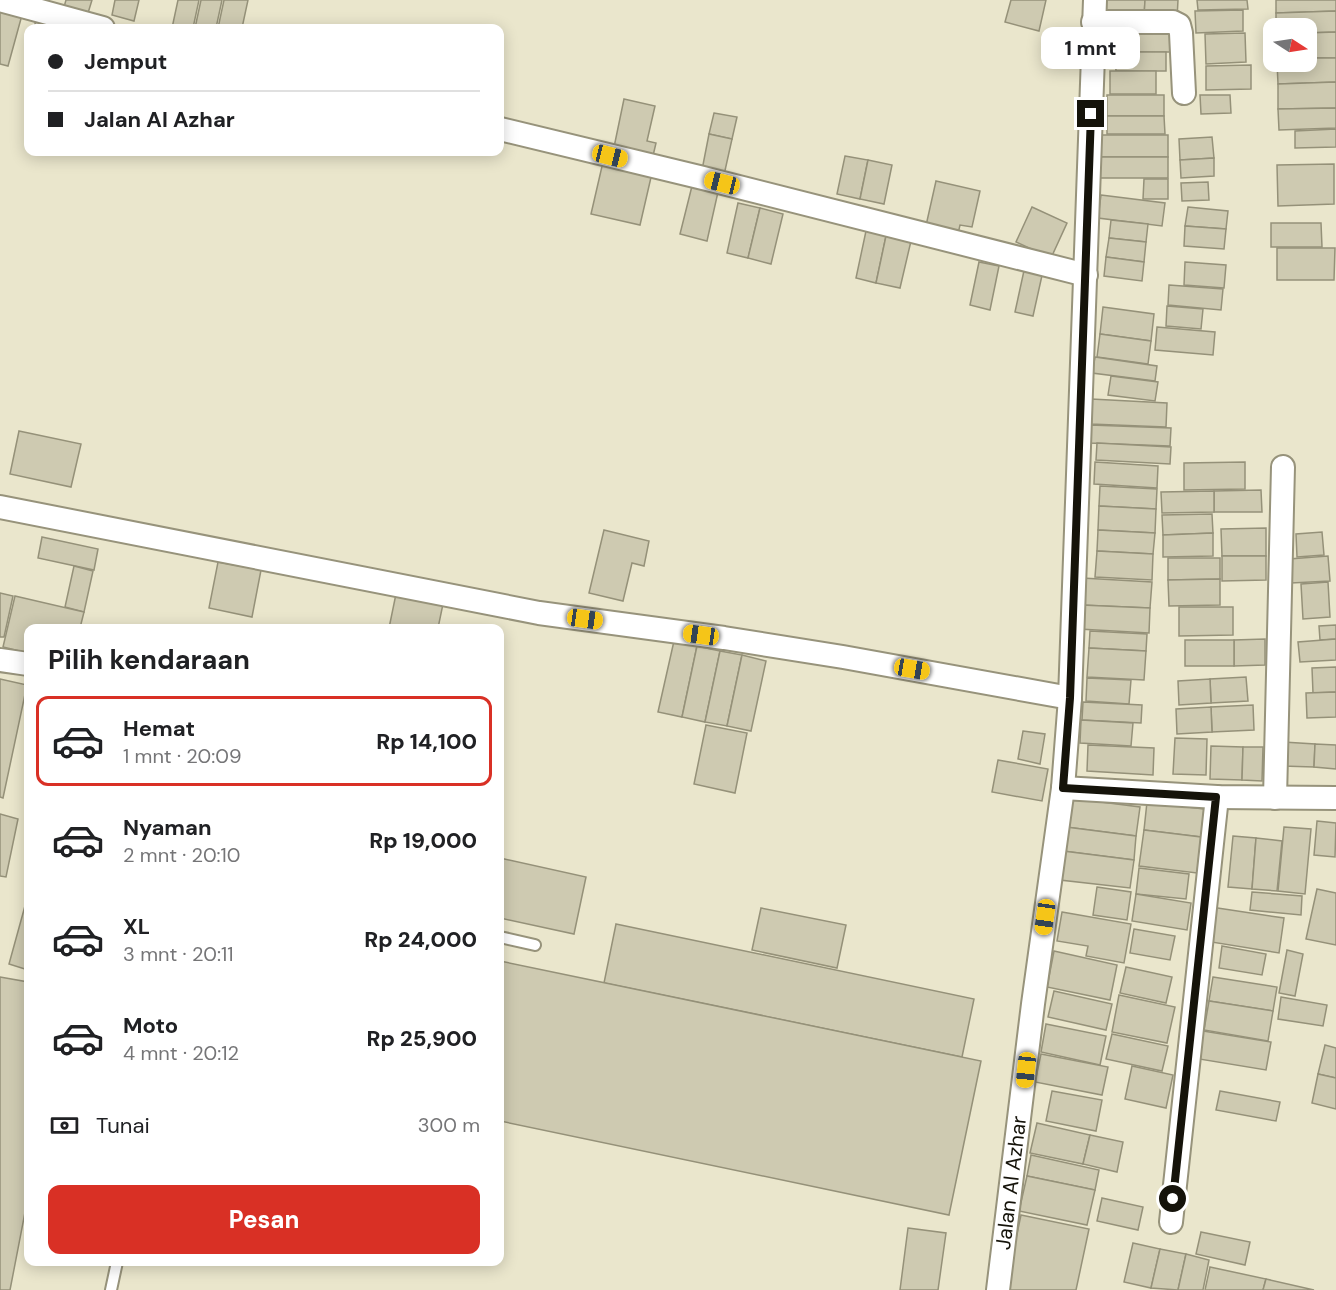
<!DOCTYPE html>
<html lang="id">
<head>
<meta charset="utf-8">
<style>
	body { margin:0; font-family:"DM Sans",sans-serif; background:#f6f6f6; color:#202124; height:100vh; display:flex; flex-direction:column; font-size:22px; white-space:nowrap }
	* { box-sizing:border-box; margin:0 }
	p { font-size:20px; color:#757577 }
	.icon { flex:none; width:33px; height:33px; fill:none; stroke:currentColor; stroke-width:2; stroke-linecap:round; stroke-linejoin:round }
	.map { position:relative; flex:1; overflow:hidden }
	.side { position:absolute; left:24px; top:624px; width:480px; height:642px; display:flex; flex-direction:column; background:#fff; border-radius:12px; box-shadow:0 3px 15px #0003 }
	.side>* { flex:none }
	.top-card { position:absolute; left:24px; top:24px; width:480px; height:132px; border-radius:12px; box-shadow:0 3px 15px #0003; display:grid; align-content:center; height:132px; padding:0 24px; background:#fff }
	.needle { width:39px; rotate:102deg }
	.fabs { position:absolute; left:1263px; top:18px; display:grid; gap:12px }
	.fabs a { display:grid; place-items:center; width:54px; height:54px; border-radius:12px; background:#fff; box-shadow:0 3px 15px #0003; font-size:30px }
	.end { position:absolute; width:27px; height:27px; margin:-14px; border:8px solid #15130a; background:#fff; box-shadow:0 0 0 3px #fff }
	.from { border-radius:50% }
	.bubble { position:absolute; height:42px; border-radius:12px; background:#fff; box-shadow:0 3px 15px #0003; font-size:20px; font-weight:800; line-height:42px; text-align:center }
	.car { position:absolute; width:18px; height:36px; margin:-18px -9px; border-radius:8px; box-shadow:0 0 4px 2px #0007; background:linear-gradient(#f5c518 24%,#345 0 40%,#f5c518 0 76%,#345 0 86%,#f5c518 0) }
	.top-card b { display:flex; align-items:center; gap:21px; height:57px; font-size:22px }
	.top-card b+b { border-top:2px solid #e0e0e0 }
	.top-card i { width:15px; height:15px; background:#202124 }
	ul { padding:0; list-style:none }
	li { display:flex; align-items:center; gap:18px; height:90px; margin:0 12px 9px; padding:0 12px; border:3px solid transparent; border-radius:12px }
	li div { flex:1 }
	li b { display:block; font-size:22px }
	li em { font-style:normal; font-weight:800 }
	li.current { border-color:#d93025 }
	li>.icon { width:54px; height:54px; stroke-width:1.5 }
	h2 { padding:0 24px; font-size:27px; line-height:72px }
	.pay { display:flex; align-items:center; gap:15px; height:66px; padding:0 24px; font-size:22px }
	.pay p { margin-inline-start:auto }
	.cta { display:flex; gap:12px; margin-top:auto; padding:12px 24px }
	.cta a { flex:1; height:69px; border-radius:12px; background:#d93025; color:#fff; font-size:24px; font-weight:800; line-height:69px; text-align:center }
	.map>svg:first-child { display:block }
	.building { fill:#cecab1; stroke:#959179; stroke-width:1.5 }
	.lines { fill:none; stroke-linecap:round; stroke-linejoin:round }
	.lane-casing { stroke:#97937b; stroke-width:14 }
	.street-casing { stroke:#97937b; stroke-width:26 }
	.lane { stroke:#fff; stroke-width:10 }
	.street { stroke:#fff; stroke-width:22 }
	.route { stroke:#15130a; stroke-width:8 }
	.labels { text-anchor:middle; stroke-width:4.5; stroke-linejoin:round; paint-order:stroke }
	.street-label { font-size:21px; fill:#15130a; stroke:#eae6cc }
</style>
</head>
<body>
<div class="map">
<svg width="1336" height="1290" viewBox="0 0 1336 1290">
	<rect width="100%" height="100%" fill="#eae6cc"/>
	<g class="building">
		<polygon points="66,0 92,0 88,13 64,7"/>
		<polygon points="115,0 139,0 134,21 112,15"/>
		<polygon points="178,0 199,0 193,28 172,28"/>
		<polygon points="201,0 222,0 216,28 195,28"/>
		<polygon points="224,0 248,0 242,28 218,28"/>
		<polygon points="1011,0 1046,0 1039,31 1005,22"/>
		<polygon points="1103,0 1145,0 1144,17 1102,16"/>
		<polygon points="1145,0 1178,0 1177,19 1144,17"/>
		<polygon points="1197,0 1247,0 1248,9 1198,10"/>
		<polygon points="1276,0 1336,0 1336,11 1276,13"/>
		<polygon points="0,9 22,15 8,66 0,64"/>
		<polygon points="1243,10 1243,31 1196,33 1195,11"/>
		<polygon points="1336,11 1336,32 1306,33 1306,28 1276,28 1276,13"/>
		<polygon points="36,20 55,25 54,28 34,28"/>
		<rect x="1110" y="29" width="62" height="23"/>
		<polygon points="1336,32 1336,58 1306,58 1306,33"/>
		<polygon points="1245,33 1246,62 1206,64 1205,34"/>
		<polygon points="1115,52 1166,52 1166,71 1116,71"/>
		<polygon points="1306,58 1336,58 1336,82 1278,84 1277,62 1306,62"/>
		<polygon points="1251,65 1251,89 1206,90 1206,66"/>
		<rect x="1110" y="71" width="46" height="23"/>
		<polygon points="1336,82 1336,108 1278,109 1278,84"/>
		<rect x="1107" y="95" width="57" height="21"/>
		<polygon points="1200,95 1230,95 1231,113 1201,114"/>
		<polygon points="624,99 655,106 647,141 656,143 652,160 613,152"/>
		<polygon points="1336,108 1336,128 1279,130 1278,109"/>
		<polygon points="714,113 737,117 732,139 709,134"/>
		<polygon points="1107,116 1164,116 1165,134 1107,134"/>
		<polygon points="1336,129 1336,147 1295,148 1295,131"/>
		<polygon points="709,134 732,139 724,175 702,170"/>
		<rect x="1097" y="135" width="71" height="22"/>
		<polygon points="1212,137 1214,158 1180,160 1179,139"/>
		<polygon points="845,156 868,160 860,199 837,194"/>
		<rect x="1097" y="157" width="71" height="21"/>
		<polygon points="1214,158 1214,176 1181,178 1180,160"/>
		<polygon points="868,160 892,165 884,204 860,199"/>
		<polygon points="603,162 652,173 640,225 591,214"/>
		<polygon points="1334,164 1334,204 1278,206 1277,165"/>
		<polygon points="1144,179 1168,179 1168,199 1143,199"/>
		<polygon points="936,181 980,191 972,227 960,225 957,238 925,230"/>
		<polygon points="1208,182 1209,200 1182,201 1181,183"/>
		<polygon points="692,186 718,192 707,241 680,234"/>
		<polygon points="1101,195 1165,203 1162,226 1098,218"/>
		<polygon points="738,203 760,208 748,258 727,253"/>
		<polygon points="1032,207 1067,223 1051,258 1016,242"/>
		<polygon points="1188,207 1228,211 1226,229 1185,226"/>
		<polygon points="760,208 783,214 771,264 748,258"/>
		<polygon points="1111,220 1148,224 1146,242 1109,238"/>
		<polygon points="1271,223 1321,223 1322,247 1271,247"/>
		<polygon points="1185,226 1226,229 1224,249 1184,246"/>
		<polygon points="866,231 886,236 876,283 856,278"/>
		<polygon points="886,236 911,241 900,288 876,283"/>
		<polygon points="1109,238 1146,242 1144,262 1106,257"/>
		<polygon points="1277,248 1335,248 1334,280 1277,280"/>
		<polygon points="1106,257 1144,262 1142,281 1104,276"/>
		<polygon points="979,262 999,266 990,310 970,305"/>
		<polygon points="1185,262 1226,265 1224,288 1184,285"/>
		<polygon points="1025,266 1043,271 1033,316 1015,312"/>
		<polygon points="1169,285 1223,289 1221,310 1168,305"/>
		<polygon points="1167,306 1203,309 1201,329 1166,326"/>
		<polygon points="1103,307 1154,314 1151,341 1100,334"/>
		<polygon points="1157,327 1215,332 1213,355 1155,350"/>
		<polygon points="1100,334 1151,341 1148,364 1097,357"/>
		<polygon points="1095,357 1157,366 1155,381 1092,373"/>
		<polygon points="1111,376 1158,382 1155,401 1108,395"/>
		<polygon points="1091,399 1167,403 1166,427 1090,424"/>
		<polygon points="1090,425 1171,428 1170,446 1089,443"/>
		<polygon points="19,431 81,444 71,487 10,474"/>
		<polygon points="1097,443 1171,447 1170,464 1096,460"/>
		<polygon points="1095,462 1158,466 1157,488 1094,484"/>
		<polygon points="1245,462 1245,489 1184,490 1184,463"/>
		<polygon points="1100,486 1157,489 1156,509 1099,506"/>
		<polygon points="1261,490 1262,512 1214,512 1214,491"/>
		<polygon points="1214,491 1214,512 1162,513 1161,492"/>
		<polygon points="1099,506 1156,509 1155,533 1098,530"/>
		<polygon points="1212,514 1213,533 1163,535 1162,515"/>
		<polygon points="1266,528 1266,556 1222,556 1221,529"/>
		<polygon points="604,530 649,541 644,566 632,563 623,601 589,593"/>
		<polygon points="1098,530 1155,533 1153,554 1097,551"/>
		<polygon points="1322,532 1324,555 1297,557 1296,534"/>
		<polygon points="1213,533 1213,556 1163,557 1163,535"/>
		<polygon points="42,537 98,549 94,570 38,558"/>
		<polygon points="1097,551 1153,554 1152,580 1095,577"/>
		<polygon points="1222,556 1266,556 1266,580 1222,581"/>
		<polygon points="1328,556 1330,581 1291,583 1289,559"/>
		<polygon points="1168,558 1220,558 1220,579 1168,580"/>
		<polygon points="218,562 261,570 252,617 209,608"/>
		<polygon points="74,566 93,571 84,612 65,607"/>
		<polygon points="1082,578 1152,582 1150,608 1081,605"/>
		<polygon points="1220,579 1220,605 1169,606 1168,580"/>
		<polygon points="1328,582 1330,617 1303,619 1301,584"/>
		<polygon points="0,593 13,596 4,637 0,637"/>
		<polygon points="396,594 443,604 438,628 389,628"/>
		<polygon points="15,596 84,612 80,628 28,628 28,653 3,647"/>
		<polygon points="1081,605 1150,608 1149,633 1079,629"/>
		<polygon points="1179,607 1233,607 1233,635 1179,636"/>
		<polygon points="1336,625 1336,639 1320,640 1319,626"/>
		<polygon points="1090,631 1147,634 1146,651 1089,648"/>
		<polygon points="1265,639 1265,665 1234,666 1234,640"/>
		<polygon points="1336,639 1336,660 1300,662 1298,642"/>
		<rect x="1185" y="640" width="49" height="26"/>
		<polygon points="674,641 697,646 682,717 658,712"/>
		<polygon points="697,646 720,651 705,722 682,717"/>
		<polygon points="1089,648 1146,651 1144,680 1087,677"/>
		<polygon points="720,651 742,655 727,726 705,722"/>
		<polygon points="742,655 766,661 751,731 727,726"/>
		<polygon points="1336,667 1336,692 1313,693 1312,668"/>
		<polygon points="1246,677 1248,701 1211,703 1210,679"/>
		<polygon points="1087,678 1131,680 1129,704 1086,701"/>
		<polygon points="0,679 27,685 3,798 0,797"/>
		<polygon points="1210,679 1211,703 1179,705 1178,681"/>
		<polygon points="1336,692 1336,717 1307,718 1306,693"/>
		<polygon points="1083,702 1142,705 1141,723 1082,720"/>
		<polygon points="1253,705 1254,730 1212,732 1211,707"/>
		<polygon points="1211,707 1212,732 1177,734 1176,709"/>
		<polygon points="1081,720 1133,723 1131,746 1080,743"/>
		<polygon points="706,725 747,733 735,793 694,784"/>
		<polygon points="1023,731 1045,734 1040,764 1018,759"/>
		<polygon points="1175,738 1207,739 1206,775 1173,774"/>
		<polygon points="1283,742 1315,744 1314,767 1282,766"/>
		<polygon points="1315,744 1336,745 1336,769 1314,767"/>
		<polygon points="1088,745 1154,748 1153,775 1087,771"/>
		<polygon points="1211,746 1243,747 1242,780 1210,779"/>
		<polygon points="1243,747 1263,747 1262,781 1242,780"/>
		<polygon points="998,760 1048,769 1042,801 992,792"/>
		<polygon points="1070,798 1140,807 1136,836 1066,827"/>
		<polygon points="1147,802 1204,809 1201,837 1144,830"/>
		<polygon points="0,814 18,819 6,877 0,876"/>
		<polygon points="1317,821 1336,823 1335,857 1314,855"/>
		<polygon points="1066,827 1136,836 1134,860 1063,851"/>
		<polygon points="1284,827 1311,829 1305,894 1278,891"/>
		<polygon points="1144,830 1201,837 1197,873 1139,866"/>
		<polygon points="1233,836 1256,838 1252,889 1228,887"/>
		<polygon points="1256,838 1282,841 1277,891 1252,889"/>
		<polygon points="1063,851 1134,860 1130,888 1060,880"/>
		<polygon points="500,858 586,877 574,934 500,918"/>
		<polygon points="1139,868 1189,874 1186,899 1136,894"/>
		<polygon points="1097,887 1131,892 1127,920 1093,915"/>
		<polygon points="1317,889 1336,893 1336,945 1306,939"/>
		<polygon points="1252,892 1302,896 1301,915 1250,910"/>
		<polygon points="1136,894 1191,903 1187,930 1132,921"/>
		<polygon points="28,895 28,970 9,964"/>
		<polygon points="1211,907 1284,918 1279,953 1205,941"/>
		<polygon points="761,908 846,925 837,968 752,950"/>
		<polygon points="1062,912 1131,924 1124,963 1086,956 1088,946 1057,941"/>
		<polygon points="616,924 974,999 962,1057 604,983"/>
		<polygon points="1134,929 1175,936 1170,960 1130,953"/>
		<polygon points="1222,946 1266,954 1262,975 1219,968"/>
		<polygon points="1287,950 1303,954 1295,996 1279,993"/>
		<polygon points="1054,951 1117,965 1110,1000 1047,987"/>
		<polygon points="500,961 981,1061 949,1215 500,1121"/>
		<polygon points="1126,967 1172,977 1166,1003 1120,993"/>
		<polygon points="0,977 28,982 28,1197 10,1290 0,1290"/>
		<polygon points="1213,977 1277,987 1273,1011 1209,1001"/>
		<polygon points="1054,991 1112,1004 1106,1030 1048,1017"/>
		<polygon points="1119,995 1175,1007 1167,1043 1112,1032"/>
		<polygon points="1281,997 1327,1005 1323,1026 1278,1019"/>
		<polygon points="1209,1001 1273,1011 1268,1041 1204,1030"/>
		<polygon points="1046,1024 1106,1036 1100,1065 1041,1052"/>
		<polygon points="1197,1030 1271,1042 1266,1070 1193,1058"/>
		<polygon points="1112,1034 1168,1046 1162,1071 1106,1059"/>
		<polygon points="1325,1045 1336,1048 1336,1078 1318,1074"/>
		<polygon points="1041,1054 1108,1067 1102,1095 1035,1082"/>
		<polygon points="1132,1066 1173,1075 1166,1108 1125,1099"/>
		<polygon points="1318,1074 1336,1078 1336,1109 1312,1103"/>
		<polygon points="1052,1091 1102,1100 1096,1131 1046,1121"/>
		<polygon points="1220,1091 1280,1102 1276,1121 1216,1110"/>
		<polygon points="1037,1123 1090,1135 1083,1164 1030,1153"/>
		<polygon points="1090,1135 1123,1142 1117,1172 1083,1164"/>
		<polygon points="1031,1155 1099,1170 1095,1190 1027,1176"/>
		<polygon points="1027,1176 1095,1190 1087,1225 1019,1211"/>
		<polygon points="1102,1198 1143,1207 1138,1230 1097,1221"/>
		<polygon points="1021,1215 1089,1229 1076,1290 1005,1290"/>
		<polygon points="908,1228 946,1233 938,1290 900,1290"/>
		<polygon points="1201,1232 1250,1242 1245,1265 1196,1254"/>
		<polygon points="1133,1243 1160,1249 1151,1288 1124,1282"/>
		<polygon points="1160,1249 1186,1254 1178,1290 1151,1288"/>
		<polygon points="1186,1254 1209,1260 1203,1290 1178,1290"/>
		<polygon points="1210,1267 1266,1279 1263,1290 1205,1290"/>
		<polygon points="1266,1279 1314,1290 1263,1290"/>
	</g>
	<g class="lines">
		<defs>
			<g id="lane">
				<polyline points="500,937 535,945"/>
				<polyline points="111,1290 117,1262"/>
			</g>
			<g id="street">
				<polyline points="0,0 103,28"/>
				<polyline points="1093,22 1173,22 1179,25 1181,33 1184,93"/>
				<polyline points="500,129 699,177 1086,275"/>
				<polyline points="0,507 539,613 724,638 843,657 1070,698"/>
				<polyline points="0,660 28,664"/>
				<polyline points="1063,788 1217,797 1336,798"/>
				<polyline points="1275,798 1283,467"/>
				<polyline points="1171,1222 1217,797"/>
				<path id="s1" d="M998 1290 1033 1004 1063 788 1070 698 1095 0"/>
			</g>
		</defs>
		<use href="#lane" class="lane-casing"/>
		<use href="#street" class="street-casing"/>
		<use href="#lane" class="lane"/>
		<use href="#street" class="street"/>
	</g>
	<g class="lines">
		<polyline class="route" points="1091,114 1070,698 1063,788 1216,797 1173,1199"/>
	</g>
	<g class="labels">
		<g class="street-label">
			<text dy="7" stroke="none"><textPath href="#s1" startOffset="108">Jalan Al Azhar</textPath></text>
		</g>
	</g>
</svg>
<div class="fabs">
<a><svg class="needle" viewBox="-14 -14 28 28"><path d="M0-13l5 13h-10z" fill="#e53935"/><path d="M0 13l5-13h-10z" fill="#757577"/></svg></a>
</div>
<i class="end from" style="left:1173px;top:1199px"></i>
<i class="end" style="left:1091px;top:114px"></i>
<div class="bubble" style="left:1041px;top:27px;width:99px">1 mnt</div>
<i class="car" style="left:610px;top:156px;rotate:104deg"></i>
<i class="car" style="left:722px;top:183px;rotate:284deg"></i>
<i class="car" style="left:585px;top:619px;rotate:98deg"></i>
<i class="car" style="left:701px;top:635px;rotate:278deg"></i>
<i class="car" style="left:912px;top:669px;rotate:100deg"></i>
<i class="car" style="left:1045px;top:917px;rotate:188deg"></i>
<i class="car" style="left:1026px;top:1070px;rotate:186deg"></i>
<div class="top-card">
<b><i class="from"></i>Jemput</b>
<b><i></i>Jalan Al Azhar</b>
</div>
<section class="side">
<h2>Pilih kendaraan</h2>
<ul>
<li class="current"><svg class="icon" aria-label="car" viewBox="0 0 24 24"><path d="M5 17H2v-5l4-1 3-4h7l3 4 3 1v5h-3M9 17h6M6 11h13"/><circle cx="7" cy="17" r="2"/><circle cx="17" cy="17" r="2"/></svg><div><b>Hemat</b><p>1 mnt · 20:09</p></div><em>Rp 14,100</em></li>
<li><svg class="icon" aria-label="car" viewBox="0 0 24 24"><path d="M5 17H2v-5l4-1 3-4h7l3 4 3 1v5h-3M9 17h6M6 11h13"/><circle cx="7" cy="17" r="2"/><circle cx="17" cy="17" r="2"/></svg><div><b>Nyaman</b><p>2 mnt · 20:10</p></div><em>Rp 19,000</em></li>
<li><svg class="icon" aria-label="car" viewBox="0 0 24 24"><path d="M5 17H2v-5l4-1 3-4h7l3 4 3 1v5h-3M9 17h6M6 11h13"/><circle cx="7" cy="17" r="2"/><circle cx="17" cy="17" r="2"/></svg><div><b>XL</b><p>3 mnt · 20:11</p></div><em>Rp 24,000</em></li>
<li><svg class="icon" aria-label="car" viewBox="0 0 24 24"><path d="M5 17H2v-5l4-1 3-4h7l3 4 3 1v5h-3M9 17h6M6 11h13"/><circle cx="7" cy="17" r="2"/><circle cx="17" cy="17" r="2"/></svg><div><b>Moto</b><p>4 mnt · 20:12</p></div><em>Rp 25,900</em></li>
</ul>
<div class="pay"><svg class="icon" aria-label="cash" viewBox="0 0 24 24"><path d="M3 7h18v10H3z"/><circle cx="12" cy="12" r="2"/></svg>Tunai<p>300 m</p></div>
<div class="cta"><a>Pesan</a></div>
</section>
</div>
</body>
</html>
